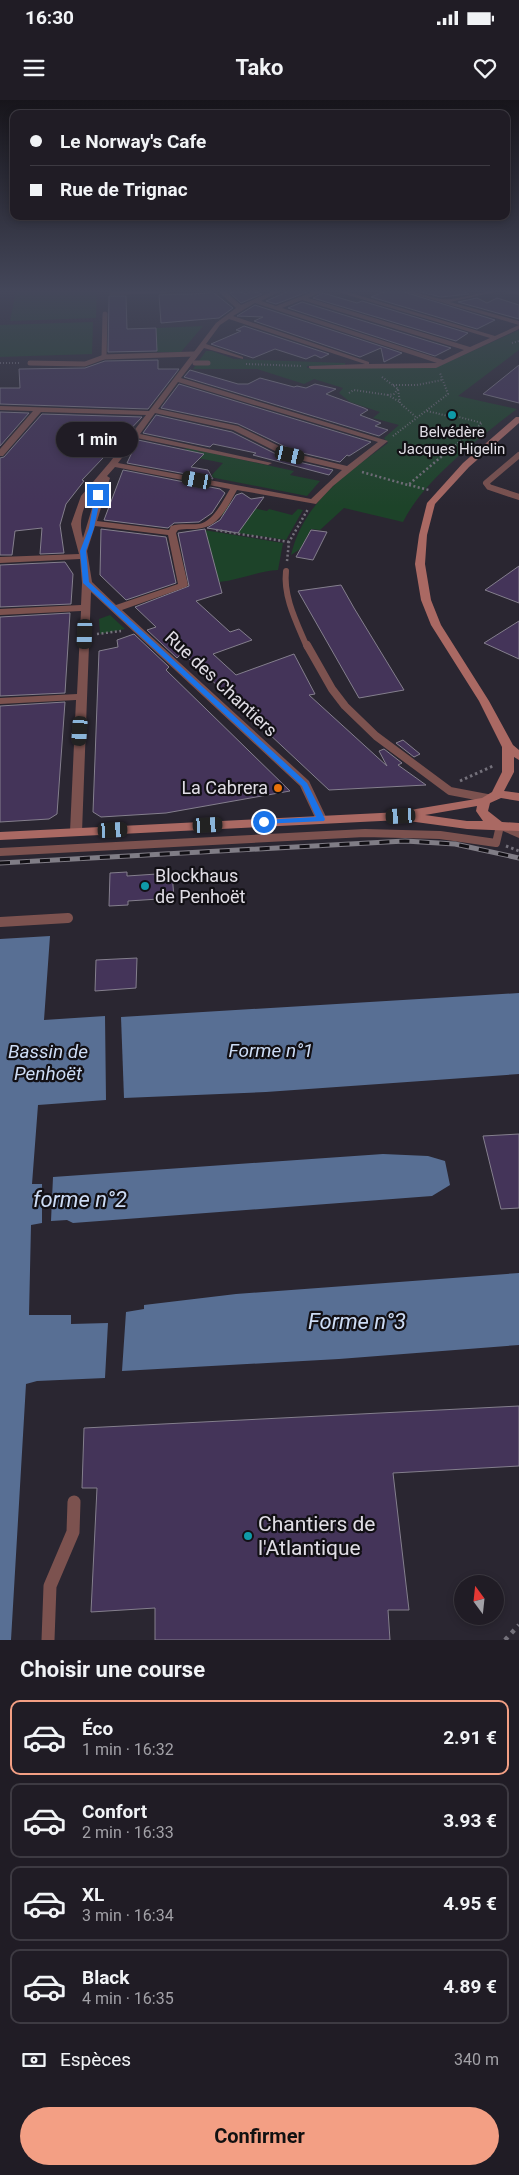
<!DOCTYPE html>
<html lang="fr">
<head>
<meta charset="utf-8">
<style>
	body { margin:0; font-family:Roboto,sans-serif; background:#2d2932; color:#f1f3f6; height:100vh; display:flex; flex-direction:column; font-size:19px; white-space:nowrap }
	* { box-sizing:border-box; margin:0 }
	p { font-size:16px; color:#a2a1a7 }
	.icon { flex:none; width:28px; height:28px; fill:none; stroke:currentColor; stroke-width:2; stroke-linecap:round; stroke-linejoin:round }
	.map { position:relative; height:1540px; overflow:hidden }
	.panel { display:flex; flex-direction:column; background:#201c25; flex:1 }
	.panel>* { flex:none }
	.banner { position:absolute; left:10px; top:10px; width:500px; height:110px; border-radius:10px; box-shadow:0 2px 8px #0003,0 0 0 1px #3d3a42; display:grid; align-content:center; height:110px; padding:0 20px; background:#201c25 }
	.needle { width:32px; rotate:345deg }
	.fabs { position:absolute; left:454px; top:1475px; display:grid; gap:10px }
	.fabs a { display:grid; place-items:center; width:50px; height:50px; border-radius:50%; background:#201c25; box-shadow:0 2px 8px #0003,0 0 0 1px #3d3a42; font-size:25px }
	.end { position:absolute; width:22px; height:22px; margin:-11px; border:6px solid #1a73e8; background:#fff; box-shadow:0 0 0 2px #fff }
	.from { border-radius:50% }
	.bubble { position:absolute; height:35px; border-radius:18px; background:#201c25; box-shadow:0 2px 8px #0003,0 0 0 1px #3d3a42; font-size:16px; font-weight:700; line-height:35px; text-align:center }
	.car { position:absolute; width:15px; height:30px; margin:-15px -8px; border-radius:6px; box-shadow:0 0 4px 1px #0007; background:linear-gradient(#222 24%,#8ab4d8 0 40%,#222 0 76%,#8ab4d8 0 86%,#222 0) }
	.banner b { display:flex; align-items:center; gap:18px; height:48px; font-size:19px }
	.banner b+b { border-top:1px solid #3d3a42 }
	.banner i { width:12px; height:12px; background:#f1f3f6 }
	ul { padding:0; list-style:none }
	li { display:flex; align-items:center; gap:15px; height:75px; margin:0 10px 8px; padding:0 10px; border:2px solid #3d3a42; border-radius:10px }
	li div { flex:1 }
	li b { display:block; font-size:19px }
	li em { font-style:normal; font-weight:700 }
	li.on { border-color:#f39f84 }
	li>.icon { width:45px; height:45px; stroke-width:1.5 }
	h2 { padding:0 20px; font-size:22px; line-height:60px }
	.pay { display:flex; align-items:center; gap:12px; height:55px; padding:0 20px; font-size:19px }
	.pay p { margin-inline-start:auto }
	.primary-button { display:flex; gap:10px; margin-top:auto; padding:10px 20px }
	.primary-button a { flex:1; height:58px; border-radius:30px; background:#f39f84; color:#111; font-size:20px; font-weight:700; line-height:58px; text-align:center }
	.status { display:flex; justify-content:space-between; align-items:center; height:35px; padding:0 25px; background:#201c25; direction:ltr }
	.status svg { height:14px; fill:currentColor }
	header { display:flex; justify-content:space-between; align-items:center; height:65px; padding:0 20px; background:#201c25; font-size:22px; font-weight:700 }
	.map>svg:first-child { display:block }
	.green { fill:#1d4329 }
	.water { fill:#586f94 }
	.building { fill:#443459; stroke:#847f8d }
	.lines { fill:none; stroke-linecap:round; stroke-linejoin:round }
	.path-far3 { stroke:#74717b; stroke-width:2; stroke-dasharray:1 2; stroke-linecap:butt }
	.path-far2 { stroke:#74717b; stroke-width:2.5; stroke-dasharray:2 2.5; stroke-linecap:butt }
	.path-far1 { stroke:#74717b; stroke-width:3; stroke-dasharray:2.5 3; stroke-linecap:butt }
	.path { stroke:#74717b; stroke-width:4.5; stroke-dasharray:4 5.5; stroke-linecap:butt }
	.service-far4 { stroke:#7c524f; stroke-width:5 }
	.service-far3 { stroke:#7c524f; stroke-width:6 }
	.service-far2 { stroke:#7c524f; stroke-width:8 }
	.service-far1 { stroke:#7c524f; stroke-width:10 }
	.service { stroke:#7c524f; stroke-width:13 }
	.minor { fill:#7c524f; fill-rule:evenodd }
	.tertiary { fill:#7c524f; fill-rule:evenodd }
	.secondary { fill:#aa6963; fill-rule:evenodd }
	.rail-casing { stroke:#807d86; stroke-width:5 }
	.rail { stroke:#121015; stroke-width:3; stroke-dasharray:10; stroke-linecap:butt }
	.route { fill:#1a73e8 }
	.culture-dot { fill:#0f9aa8; stroke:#121015; stroke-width:2 }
	.food-dot { fill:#e8710a; stroke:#121015; stroke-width:2 }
	.labels { text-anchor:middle; stroke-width:4.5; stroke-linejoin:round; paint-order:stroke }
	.far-poi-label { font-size:15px; fill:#e0dde5; stroke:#121015 }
	.street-label { font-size:18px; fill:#e0dde5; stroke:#121015 }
	.poi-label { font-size:18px; fill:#e0dde5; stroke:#121015; text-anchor:end }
	.water-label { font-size:19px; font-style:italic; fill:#cddcf5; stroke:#121015 }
	.near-poi-label { font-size:21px; fill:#e0dde5; stroke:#121015; text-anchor:start }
	.near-water-label { font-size:22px; font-style:italic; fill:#cddcf5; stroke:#121015 }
</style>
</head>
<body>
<div class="status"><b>16:30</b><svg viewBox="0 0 49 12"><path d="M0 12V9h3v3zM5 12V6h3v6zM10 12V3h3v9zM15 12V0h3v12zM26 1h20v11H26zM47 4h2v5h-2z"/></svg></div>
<header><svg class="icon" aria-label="menu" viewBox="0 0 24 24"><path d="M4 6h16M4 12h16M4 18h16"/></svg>Tako<svg class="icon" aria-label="heart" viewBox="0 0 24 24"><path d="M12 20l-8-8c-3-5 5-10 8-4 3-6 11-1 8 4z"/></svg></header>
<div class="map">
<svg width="519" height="1540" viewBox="0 0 519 1540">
	<rect width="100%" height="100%" fill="#2a2631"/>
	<g class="green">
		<polygon points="16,191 97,191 96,218 10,221"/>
		<polygon points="93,222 92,254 0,257 0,225"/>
		<polygon points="203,226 181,252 157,252 156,228"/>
		<path d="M519 230V250L458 296 517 309C480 337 423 381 403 422L344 408 320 430 311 429 300 449 291 455C304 401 346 374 388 343L384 338 399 325 373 318 380 312 350 302 339 293 343 288 314 279 304 284 257 269H193L206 251H212L234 259 345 263V265L307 266V268L437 267Z"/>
		<polygon points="187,348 199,350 198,352 202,351 294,371 290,375 320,381 307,396 210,377 223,363 193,357 182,351"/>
		<polygon points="228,403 267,411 269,409 292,415 298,409 303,410 286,440 238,433 232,416 220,414"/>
		<path d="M198 429 283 443 278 470C258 471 239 480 219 482L218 478H214L215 467 213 458H209V444Z"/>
		<polygon points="110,515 125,529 100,534 99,519"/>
	</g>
	<g class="water">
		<polygon points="50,836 44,920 105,916 106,1000 38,1005 32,1084 42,1084 42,1123 31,1125 29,1215 71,1215 71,1224 108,1223 105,1278 37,1281 26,1284 11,1540 0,1540 0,839"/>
		<polygon points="519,893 519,974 266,992 124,998 121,917"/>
		<polygon points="383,1054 428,1056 445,1061 450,1085 432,1096 73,1123 67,1120 51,1121 53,1077"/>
		<polygon points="519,1173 519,1245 339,1259 122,1271 126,1212 144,1209 144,1205 236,1194"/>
	</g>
	<g class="building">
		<polygon points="236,191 246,194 251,191 262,194 241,203 230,193"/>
		<polygon points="289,191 310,191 276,204 266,201"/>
		<polygon points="386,191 401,191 495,220 477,229 371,197"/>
		<polygon points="417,191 463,191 469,194 441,197"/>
		<polygon points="214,193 233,208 219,218 161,223 159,195"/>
		<polygon points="323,193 357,203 362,201 468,233 456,241 313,198"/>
		<polygon points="109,196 126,196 127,229 156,228 157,251 108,252"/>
		<polygon points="477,198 487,203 497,198 519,205 519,219 458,202"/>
		<polygon points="302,202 451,248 435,256 288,208"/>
		<polygon points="255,205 402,253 384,262 381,248 360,257 254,221 263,217 237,216"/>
		<polygon points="244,226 329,254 321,258 315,255 306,259 275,249 253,258 211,244 241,231 236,230"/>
		<polygon points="158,260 158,269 179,269 148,309 0,304 0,288 20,288 19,269 85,268 105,261"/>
		<polygon points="519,265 519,303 483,294"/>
		<polygon points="190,270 238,284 248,284 260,278 294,287 297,286 306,288 315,284 336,289 326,294 364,308 368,310 360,315 381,323 375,326 388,330 379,336 184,277"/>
		<polygon points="179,284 371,342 349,356 347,355 340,362 294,351 238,324 161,308"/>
		<polygon points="0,312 29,313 0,346"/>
		<polygon points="42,314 142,317 82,380 84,381 66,404 60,425 64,453 40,454 42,428 15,431 12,455 0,455 0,358 4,357"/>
		<polygon points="156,315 232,332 286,359 333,370 329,375 253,355 256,353 213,344 210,347 143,333"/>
		<polygon points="138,340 204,354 191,367 208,370 213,379 127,363"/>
		<polygon points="123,370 220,389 225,393 212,413 199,422 174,423 168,428 104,420"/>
		<polygon points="242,393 251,399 264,397 238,433 207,428 220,420 236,395"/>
		<polygon points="101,429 166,437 176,483 126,500 100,475"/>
		<polygon points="205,429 222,493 196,501 230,532 239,529 252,540 213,554 236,575 294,554 315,594 309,595 387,666 379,651 384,649 402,663 398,665 426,685 329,690 189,559 182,553 177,558 147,530 156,527 135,507 189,486 178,433"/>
		<polygon points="311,430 327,432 313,460 296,457"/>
		<polygon points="65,462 73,474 71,504 0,507 0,465"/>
		<polygon points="519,466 519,503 485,490"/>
		<polygon points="341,485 354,508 404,590 359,598 298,491"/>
		<polygon points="70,513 65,593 0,596 0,517"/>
		<polygon points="519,521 519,559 484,543"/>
		<polygon points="134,534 169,567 166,570 290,691 166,713 101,717 93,712 99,551 118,547 117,540"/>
		<polygon points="65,602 57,714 49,719 0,722 0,606"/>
		<polygon points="403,640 420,654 414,657 396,643"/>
		<polygon points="127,772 127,776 172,773 174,798 128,801 128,805 109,806 110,773"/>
		<polygon points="137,858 136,888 95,891 96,860"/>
		<polygon points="519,1034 519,1108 501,1109 483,1036"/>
		<polygon points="519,1306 519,1366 393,1373 409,1510 388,1510 390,1540 155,1540 155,1508 91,1512 97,1388 82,1388 84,1328"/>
	</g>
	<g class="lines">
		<g class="path-far3">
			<polyline points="512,243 519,241"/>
			<polyline points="0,263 20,263"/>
			<polyline points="246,264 302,266"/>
			<polyline points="382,277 398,289 400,303 417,318"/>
			<polyline points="393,285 417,285 442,280"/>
			<polyline points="398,289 394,294 388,295 400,302"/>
			<polyline points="349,293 354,290 388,295"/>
			<polyline points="427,311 448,316"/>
			<polyline points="393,336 448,294 440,273"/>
			<polyline points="453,347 482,323 455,316"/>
		</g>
		<g class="path-far2">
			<polyline points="362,372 408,385 454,346"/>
			<polyline points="409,385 429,390"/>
			<polyline points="216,430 289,442"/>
			<polyline points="287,461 289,442 308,409"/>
			<polyline points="97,534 121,531"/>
		</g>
		<g class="path-far1">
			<polyline points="460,681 495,665"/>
			<polyline points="506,746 519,751"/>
		</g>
		<polyline class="path" points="505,1540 519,1525"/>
		<g class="service-far4">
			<polyline points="104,257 105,214"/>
			<polyline points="30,263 85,264 104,257 194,254"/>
			<polyline points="195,263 208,263"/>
		</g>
		<g class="service-far3">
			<polyline points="519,355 486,383 489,387 519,397"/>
			<path d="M286 471C283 497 297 523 307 547"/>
		</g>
		<g class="service-far2">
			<polyline points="307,545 332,589 345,606 376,636 450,691 487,698"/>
			<polyline points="0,752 365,733 440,735 496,743 500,726"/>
		</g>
		<polyline class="service-far1" points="0,822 68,818"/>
		<polyline class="service" points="48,1540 50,1486 73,1432 74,1402"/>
		<g class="minor">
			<polygon points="169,191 166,193 111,195 108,193 116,191"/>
			<path d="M218 191H225L241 205 273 191H281L261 201 276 206 315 191H324L308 198 470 247 490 238 335 191H344L495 236 519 225V229L436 268 311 269 309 268V266L365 264 229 219 220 225 206 244 243 257V259L204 248 181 278 388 341 333 386 316 404 237 390C229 404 220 425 202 428 194 430 186 428 178 430L176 433 188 485 186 487 122 510 309 681 327 719 325 722H317L300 686 91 492 82 732 76 736 70 732 76 600 0 604V598L77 594 81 511 0 515V509L81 505 82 483 80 459 0 463V457L79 454 71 424 81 396 110 362 146 315 41 312 3 356H0V349L33 311 0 310V306L149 311 216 223 236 208ZM302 200 464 250 443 260 282 208ZM255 203 437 263 369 264V262L233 216ZM178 282 378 342 347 366 293 353 238 326 158 309ZM155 313 233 330 287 357 342 370 311 399 118 363 137 338 268 365 272 363 140 334ZM115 367 230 389C223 400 214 421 199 424 189 425 181 423 171 426L169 430 97 421 110 378 107 376ZM99 385 83 438C77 417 85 401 99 385ZM95 426 168 435 178 484 116 505 92 482 87 451Z"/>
			<path d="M403 191C417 191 428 197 441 199 456 201 481 191 499 191L450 202 519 221V225Z"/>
			<polygon points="504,191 519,191 519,195 505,192"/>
		</g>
		<polygon class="tertiary" points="507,724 519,729 519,738 503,731 501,728"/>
		<path class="secondary" d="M516 317H519V323L469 367 435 404 427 435 425 464 431 500 441 525 489 601 513 645 519 650V660L514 657V672L504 691 519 693V701L501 698 490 703 488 711 502 722 519 723V731L467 729 401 720 0 740V732L401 712 410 713 412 710 416 709 482 698 492 692 502 672V647L479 601 431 525 421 500 415 464 419 435 427 403 463 363ZM477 706 476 711 483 721H467L425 715Z"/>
		<defs>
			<polyline id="rail" points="0,763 405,741 455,744 519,758"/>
		</defs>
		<use href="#rail" class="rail-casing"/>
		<use href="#rail" class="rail"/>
	</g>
	<linearGradient id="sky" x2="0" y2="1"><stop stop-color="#17151b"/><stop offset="0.47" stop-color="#44475a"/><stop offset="1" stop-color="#44475a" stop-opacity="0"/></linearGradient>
	<rect width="519" height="407" fill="url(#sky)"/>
	<polygon class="route" points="98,394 101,395 94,428 86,451 89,482 307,683 325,719 324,721 262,724 262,720 264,720 316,717 302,686 83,483 80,451 89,428 95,395"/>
	<g class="culture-dot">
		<circle cx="452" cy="315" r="5"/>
		<circle cx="145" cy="786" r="5"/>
		<circle cx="248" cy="1436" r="5"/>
	</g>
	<circle class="food-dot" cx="278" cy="688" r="5"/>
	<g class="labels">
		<g class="far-poi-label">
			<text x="452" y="337">Belvédère<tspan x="452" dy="17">Jacques Higelin</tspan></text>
		</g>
		<g class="street-label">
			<text transform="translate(221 584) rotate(43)" y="6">Rue des Chantiers</text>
		</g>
		<g class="poi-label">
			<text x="268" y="694">La Cabrera</text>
			<text x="155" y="782" text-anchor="start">Blockhaus<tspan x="155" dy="21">de Penhoët</tspan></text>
		</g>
		<g class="water-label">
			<text x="271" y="957">Forme n°1</text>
			<text x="48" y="958">Bassin de<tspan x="48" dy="22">Penhoët</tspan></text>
		</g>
		<g class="near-poi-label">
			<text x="258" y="1431">Chantiers de<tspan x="258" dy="24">l'Atlantique</tspan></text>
		</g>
		<g class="near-water-label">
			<text x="80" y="1107">forme n°2</text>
			<text x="357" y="1229">Forme n°3</text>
		</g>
	</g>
</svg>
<div class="fabs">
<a><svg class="needle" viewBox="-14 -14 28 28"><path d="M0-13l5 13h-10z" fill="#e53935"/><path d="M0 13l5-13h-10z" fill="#a2a1a7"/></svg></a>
</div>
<i class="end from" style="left:264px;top:722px"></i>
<i class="end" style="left:98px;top:395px"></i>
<div class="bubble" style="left:56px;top:322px;width:82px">1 min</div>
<i class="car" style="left:290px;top:355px;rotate:103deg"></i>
<i class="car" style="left:197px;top:380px;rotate:281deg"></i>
<i class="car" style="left:85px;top:534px;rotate:182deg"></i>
<i class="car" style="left:80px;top:631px;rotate:184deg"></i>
<i class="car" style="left:401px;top:716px;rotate:267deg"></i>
<i class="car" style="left:208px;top:725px;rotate:87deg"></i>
<i class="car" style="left:113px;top:730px;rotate:87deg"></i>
<div class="banner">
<b><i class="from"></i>Le Norway's Cafe</b>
<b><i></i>Rue de Trignac</b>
</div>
</div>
<section class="panel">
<h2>Choisir une course</h2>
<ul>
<li class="on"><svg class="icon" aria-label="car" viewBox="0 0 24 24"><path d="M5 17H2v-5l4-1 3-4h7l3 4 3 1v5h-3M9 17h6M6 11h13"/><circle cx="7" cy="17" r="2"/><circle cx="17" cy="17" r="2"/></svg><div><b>Éco</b><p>1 min · 16:32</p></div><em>2.91 €</em></li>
<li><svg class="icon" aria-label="car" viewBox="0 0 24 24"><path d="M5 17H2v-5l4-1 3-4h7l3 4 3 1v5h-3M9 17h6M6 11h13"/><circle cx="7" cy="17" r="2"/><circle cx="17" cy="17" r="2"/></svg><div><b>Confort</b><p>2 min · 16:33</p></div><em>3.93 €</em></li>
<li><svg class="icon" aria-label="car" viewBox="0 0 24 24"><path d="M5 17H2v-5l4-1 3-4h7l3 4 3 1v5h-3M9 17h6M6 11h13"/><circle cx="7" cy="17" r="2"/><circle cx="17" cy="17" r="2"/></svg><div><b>XL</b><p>3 min · 16:34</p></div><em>4.95 €</em></li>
<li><svg class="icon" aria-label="car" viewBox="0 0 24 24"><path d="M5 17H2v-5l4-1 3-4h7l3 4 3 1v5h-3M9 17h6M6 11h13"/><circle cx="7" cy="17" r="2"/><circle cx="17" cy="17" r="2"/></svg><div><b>Black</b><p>4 min · 16:35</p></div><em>4.89 €</em></li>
</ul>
<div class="pay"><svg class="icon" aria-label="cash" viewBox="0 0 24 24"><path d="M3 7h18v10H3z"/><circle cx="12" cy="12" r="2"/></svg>Espèces<p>340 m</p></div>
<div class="primary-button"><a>Confirmer</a></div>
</section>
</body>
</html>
